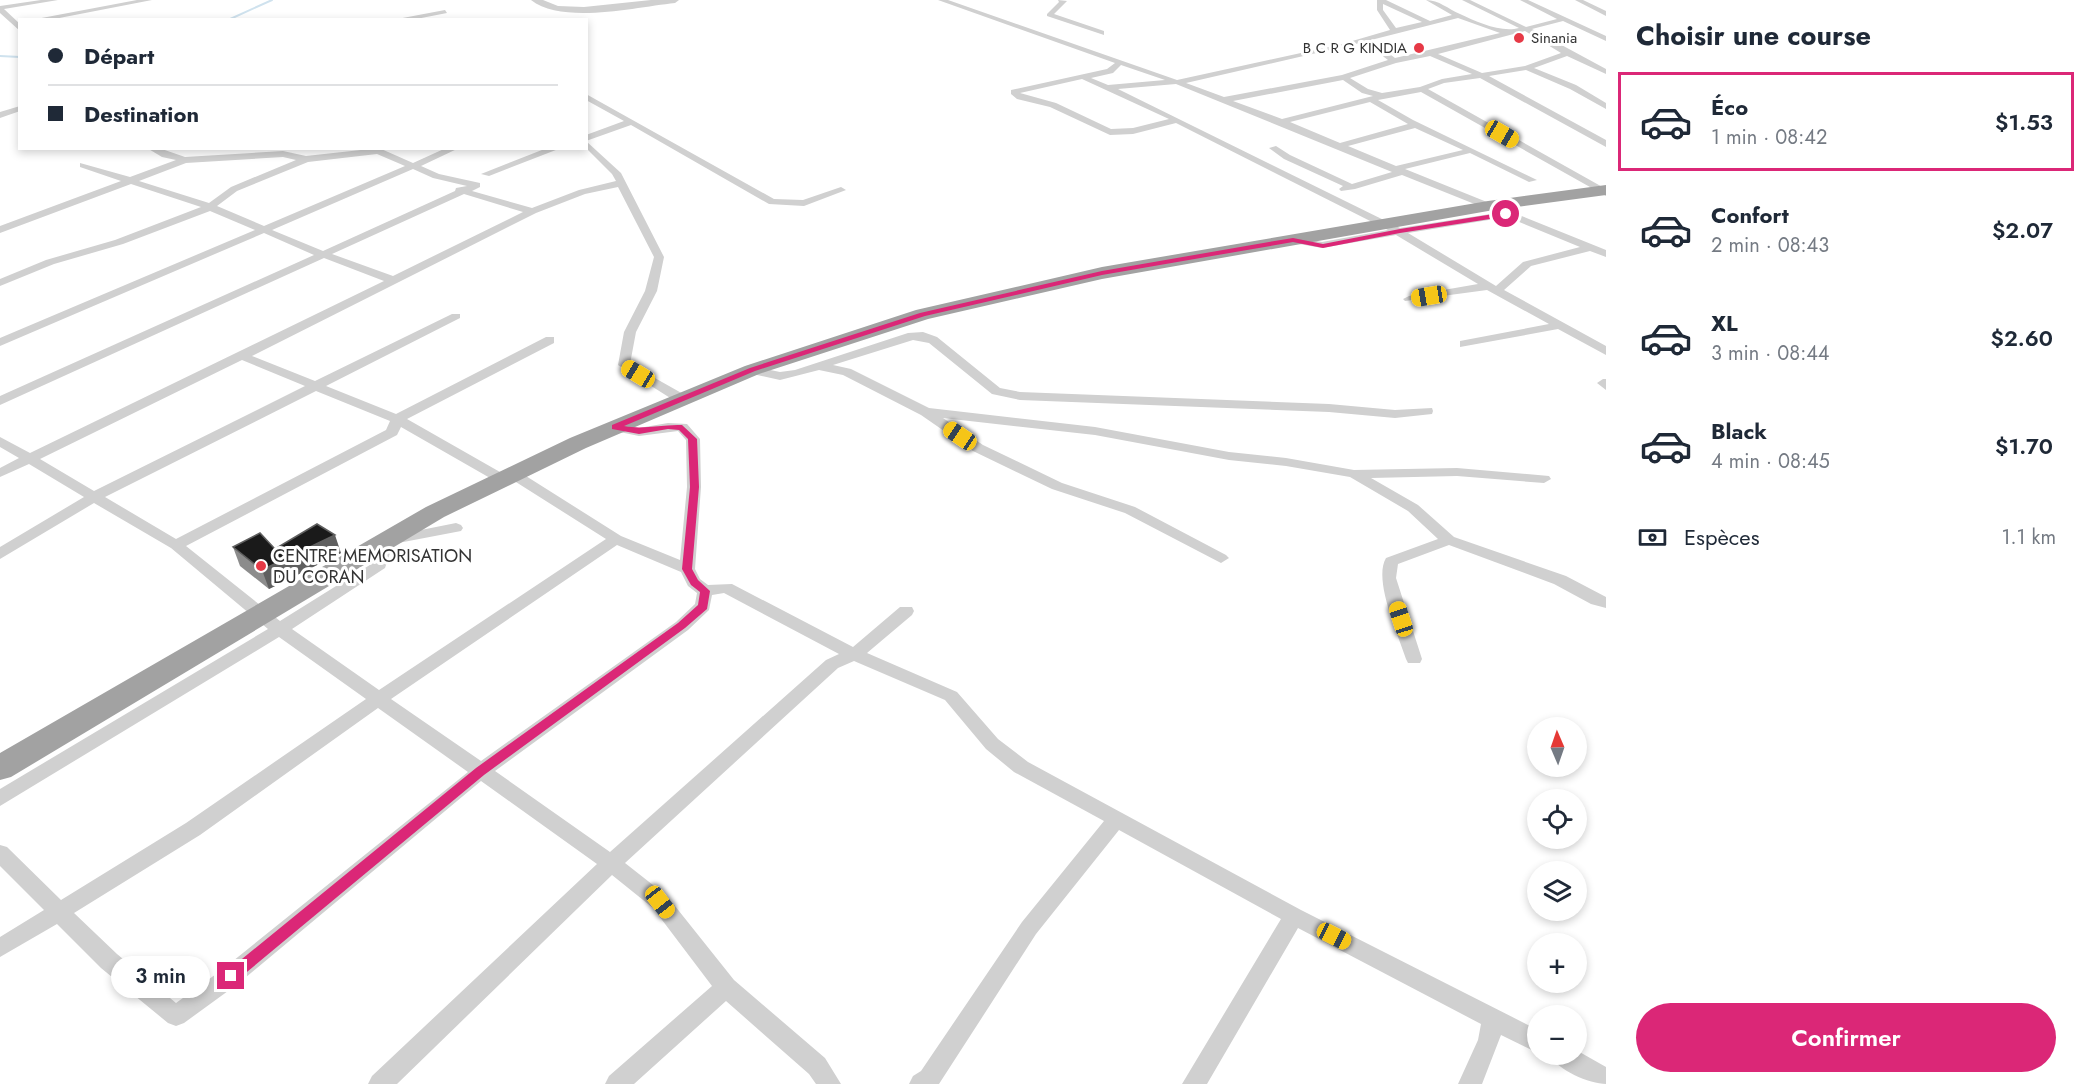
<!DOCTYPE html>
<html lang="fr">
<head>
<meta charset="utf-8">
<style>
	body { margin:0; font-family:Jost,sans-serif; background:#f2f2f3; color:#1f2937; height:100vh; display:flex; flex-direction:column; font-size:22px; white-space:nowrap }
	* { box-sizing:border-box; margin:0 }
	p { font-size:20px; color:#747a83 }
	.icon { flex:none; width:33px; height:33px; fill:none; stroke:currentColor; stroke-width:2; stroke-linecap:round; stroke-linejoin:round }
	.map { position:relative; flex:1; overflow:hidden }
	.drawer { display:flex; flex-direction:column; background:#fff; width:480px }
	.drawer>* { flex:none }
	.hud { position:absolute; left:18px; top:18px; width:570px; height:132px; border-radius:0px; box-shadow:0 3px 9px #0003; display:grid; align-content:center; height:132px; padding:0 30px; background:#fff }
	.needle { width:39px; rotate:358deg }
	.controls { position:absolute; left:1527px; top:717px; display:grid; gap:12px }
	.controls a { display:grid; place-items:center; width:60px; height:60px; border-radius:50%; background:#fff; box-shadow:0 3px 9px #0003; font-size:30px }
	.end { position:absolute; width:27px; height:27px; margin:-14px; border:8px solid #db2777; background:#fff; box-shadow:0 0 0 3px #fff }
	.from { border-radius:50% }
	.bubble { position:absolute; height:42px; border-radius:21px; background:#fff; box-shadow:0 3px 9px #0003; font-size:20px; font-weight:600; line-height:42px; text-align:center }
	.car { position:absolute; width:18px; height:36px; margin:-18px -9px; border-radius:8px; box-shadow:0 0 4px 2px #0007; background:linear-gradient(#f5c518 24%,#345 0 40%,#f5c518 0 76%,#345 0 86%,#f5c518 0) }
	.hud b { display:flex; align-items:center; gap:21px; height:57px; font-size:22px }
	.hud b+b { border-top:2px solid #e0e1e3 }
	.hud i { width:15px; height:15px; background:#1f2937 }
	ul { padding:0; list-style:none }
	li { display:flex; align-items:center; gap:18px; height:99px; margin:0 12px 9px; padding:0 18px; border:3px solid transparent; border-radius:0px }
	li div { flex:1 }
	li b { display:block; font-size:22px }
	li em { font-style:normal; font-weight:600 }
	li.current { border-color:#db2777 }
	li>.icon { width:54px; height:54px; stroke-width:1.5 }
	h2 { padding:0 30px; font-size:27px; line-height:72px }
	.pay { display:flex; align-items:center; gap:15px; height:66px; padding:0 30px; font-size:22px }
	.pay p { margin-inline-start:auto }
	.action { display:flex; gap:12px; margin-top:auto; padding:12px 30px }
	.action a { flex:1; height:69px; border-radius:36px; background:#db2777; color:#fff; font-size:24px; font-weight:600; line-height:69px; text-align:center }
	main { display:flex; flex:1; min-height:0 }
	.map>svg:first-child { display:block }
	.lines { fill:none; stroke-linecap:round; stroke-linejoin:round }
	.stream { stroke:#cfe2ee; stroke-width:2 }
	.minor { fill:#d0d0d0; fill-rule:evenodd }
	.tertiary { fill:#d0d0d0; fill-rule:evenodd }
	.trunk { fill:#a2a2a2; fill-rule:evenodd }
	.wall { fill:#8c8c8c }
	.shaded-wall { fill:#5f5f5f }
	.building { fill:#1a1a1a; stroke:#5f5f5f; stroke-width:1.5 }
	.route { fill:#db2777 }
	.poi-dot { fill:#e63946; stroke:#fff; stroke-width:2 }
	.labels { text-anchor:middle; stroke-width:6; stroke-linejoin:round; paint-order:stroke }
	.far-poi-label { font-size:15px; fill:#333; stroke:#fff; text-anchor:start }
	.poi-label { font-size:18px; fill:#333; stroke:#fff; text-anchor:start }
</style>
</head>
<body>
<main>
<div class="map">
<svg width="1606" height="1084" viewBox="0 0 1606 1084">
	<rect width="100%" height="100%" fill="#fff"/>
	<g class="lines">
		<g class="stream">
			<polyline points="228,20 272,0"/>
			<polyline points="0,56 20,57"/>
		</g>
		<g class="minor">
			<polygon points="41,0 58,0 4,9 20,24 20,31 0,13 0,6"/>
			<polygon points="137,0 152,0 49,20 31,20"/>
			<path d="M938 0H948L1177 80 1342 44 1390 30 1377 10V0H1386L1430 21 1452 15 1426 0C1439 0 1448 9 1460 14 1477 22 1501 33 1519 28L1462 0H1470L1526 27 1557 19 1520 0H1528L1606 36V41L1563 21 1532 29 1606 69V74L1567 56 1534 68 1576 85 1606 103V109L1570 89 1526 70 1489 76 1606 140V147L1480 78 1444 83 1428 89 1606 189V196L1421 92 1378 100 1413 120 1537 180 1529 182 1470 153 1405 169 1606 250V257L1590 251 1531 266 1504 290 1606 346V355L1558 329 1460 347V341L1549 324 1487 290 1405 301 1403 299 1409 296 1478 284 1396 235 1322 248 1288 242 1287 240 1292 237 1322 242 1388 230 1176 123 1133 134 1110 135 1050 107 1017 99 1011 94V90L1107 69 1115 63ZM1383 4 1422 22 1396 28 1383 10ZM1458 18 1500 33 1395 58 1371 40ZM1525 31 1561 53 1525 66 1482 73 1438 54ZM1364 42 1388 60 1342 75 1224 97 1186 83ZM1430 56 1472 74 1442 79 1420 87 1382 93 1368 89 1350 78 1396 63ZM1121 65 1165 80 1108 85 1091 78 1113 73ZM1082 79 1169 119 1133 128 1111 129 1056 103 1020 93ZM1343 80 1362 93 1373 96 1282 119 1233 101ZM1176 84 1392 172 1352 184 1290 155 1276 146 1269 148 1284 159 1343 186 1339 189 1341 191 1355 189 1402 175 1497 213 1400 228 1118 89ZM1370 102 1408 124 1340 143 1290 122ZM1415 128 1463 150 1396 166 1348 146ZM1507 217 1580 247 1523 262 1496 286 1408 233Z"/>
			<polygon points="1058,0 1067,1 1054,14 1104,31 1104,35 1047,16 1047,14 1059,2"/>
			<polygon points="1575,0 1583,0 1606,11 1606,16"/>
			<polygon points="445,10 447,13 411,20 392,20"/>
			<polygon points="586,94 774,199 803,200 841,187 846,190 804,206 769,204 631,125 586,141 586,135 624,121 586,100"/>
			<polygon points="20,106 20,111 0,118 0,112"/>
			<path d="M586 141 621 173 664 257 657 291 636 332 630 364 685 395 686 398 685 401H675L618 365 624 332 645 291 654 257 618 187 585 194 536 213 252 356 315 381 452 314H460V318L326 386 396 414 546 337H554V343L407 419 507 476 509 479 507 482H497L401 427 397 435 186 546 280 621 373 563 381 538 456 523 461 525 463 528 461 531 393 544 385 568 292 629 379 690 606 539 508 477 506 474 508 471H518L621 536 680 560 687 487 686 440 678 431 639 436 610 430 608 427 615 423 639 428 668 423 687 424 700 439 701 487 695 569 700 579 708 585 732 584 853 647 900 607H912L914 611 912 615 867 653 957 692 998 739 1028 762 1301 910 1538 1030V1053L1501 1035 1482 1084H1458L1478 1040 1481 1024 1298 928 1207 1084H1182L1281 919 1119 830 1036 934 939 1084H909L913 1076 921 1071 1022 922 1104 821 1014 772 986 749 945 700 854 661 838 668 625 863 667 896 734 980 825 1058 841 1084H816L809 1074 726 1001 634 1084H605L609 1076 712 986 653 908 612 875 397 1084H368L372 1076 597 864 481 781 239 983 184 1023 176 1026 168 1023 101 968 57 924 0 957V937L44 910 0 866V845L7 847 61 900 186 823 366 699 279 637 0 806V789L268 629 171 548 94 503 0 559V547L84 497 29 464 0 477V468L19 458 0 447V437L30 453 384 281 324 258 0 405V396L314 255 264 233 0 346V338L255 230 210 211 123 244 54 264 0 286V279L46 260 115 240 201 207 131 184 0 233V226L121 181 80 167V163L130 177 176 160 162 157 147 148H159L185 157 283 151 306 156 379 148 413 163 446 148H459L421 166 439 174 480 183V187L472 191 532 208 579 190 616 181 612 174 586 148ZM377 154 405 166 264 226 217 206 237 191 308 162ZM283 157 296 160 231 187 209 203 139 181 186 163ZM413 169 433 178 467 186 456 188 455 191 323 251 272 230ZM464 194 523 212 393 276 332 254ZM242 360 305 386 94 491 40 459ZM316 391 390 421 386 430 176 539 105 497ZM617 545 681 572 688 586 697 593 695 604 676 622 481 761 391 699ZM724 593 839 654 826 660 610 852 495 771 688 630 709 610 712 595ZM378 708 468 772 223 969 176 1003 117 954 74 913 200 835Z"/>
			<polygon points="547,148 561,148 489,176 481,174"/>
			<path d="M923 332 937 337 1000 388 1020 392 1329 404 1395 410 1432 408 1433 411 1432 414 1395 418 1329 412 1020 400 992 394 929 343 913 340 833 365 851 369 929 408 1095 427 1229 452 1286 458 1354 470 1457 468 1549 476 1551 479 1544 483 1457 476 1371 478 1418 505 1454 537 1566 576 1606 597V608L1591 604 1554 584 1449 545 1398 564 1396 578 1422 659 1420 663H1408L1406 659C1398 634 1373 580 1386 558L1438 539 1408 511 1350 477 1286 466 1229 460 1095 435 943 418 983 445 1062 483 1135 507 1226 555 1229 558 1221 563 1125 513 1052 489 973 451 921 415 843 375 819 370 780 380 748 373 746 370 752 366 780 372 795 370 908 333Z"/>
			<polygon points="1603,379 1606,379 1606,390 1597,383"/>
			<path d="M1576 1050 1606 1067V1084C1590 1084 1556 1070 1550 1054H1576Z"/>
		</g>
		<path class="tertiary" d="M531 0H543L558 6 584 7 651 0H679L675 3C636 7 563 25 531 0Z"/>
		<polygon class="trunk" points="1606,185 1606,195 1488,211 1102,279 928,319 759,374 586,448 444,517 11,777 0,780 0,753 426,507 570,438 745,366 916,310 1102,267 1488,201"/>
	</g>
	<polygon class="wall" points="233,547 275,549 341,553 269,589 240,566"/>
	<polygon class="shaded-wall" points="335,535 341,553 269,589 262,570"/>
	<polygon class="building" points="317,524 335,535 262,570 233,547 260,533 275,549"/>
	<path class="route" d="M1506 212 1509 216 1400 233 1323 248 1293 242 1102 275 925 316 755 371 624 426C644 430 662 424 682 425L697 439 699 487 692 569 698 580 710 591 707 609 685 628 484 775 236 981 231 983 226 981 224 976 226 972 476 768 678 623 698 605 700 592 691 585 682 569 690 487 688 439 679 430 668 429 639 434 612 429V425L750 368 920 313 1102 271 1269 242 1293 238 1323 244 1400 229Z"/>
	<g class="poi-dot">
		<circle cx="1519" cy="38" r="6"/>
		<circle cx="1419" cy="48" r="6"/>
		<circle cx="261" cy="566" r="6"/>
	</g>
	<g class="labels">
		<g class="far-poi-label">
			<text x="1531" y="43">Sinania</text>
			<text x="1407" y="53" text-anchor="end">B C R G KINDIA</text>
		</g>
		<g class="poi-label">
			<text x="273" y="562">CENTRE MEMORISATION<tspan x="273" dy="21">DU CORAN</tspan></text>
		</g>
	</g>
</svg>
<div class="controls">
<a><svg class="needle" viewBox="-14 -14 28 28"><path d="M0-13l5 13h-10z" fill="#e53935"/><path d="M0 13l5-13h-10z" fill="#747a83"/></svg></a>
<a><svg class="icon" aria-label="locate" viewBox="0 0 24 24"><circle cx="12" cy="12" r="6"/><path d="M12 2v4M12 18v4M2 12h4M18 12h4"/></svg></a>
<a><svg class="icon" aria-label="layers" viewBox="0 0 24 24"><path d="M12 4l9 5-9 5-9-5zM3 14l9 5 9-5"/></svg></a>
<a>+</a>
<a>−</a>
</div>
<i class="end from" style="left:1506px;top:214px"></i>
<i class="end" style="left:231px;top:976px"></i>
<div class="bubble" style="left:111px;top:956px;width:99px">3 min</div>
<i class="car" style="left:1502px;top:134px;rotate:120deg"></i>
<i class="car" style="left:1429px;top:296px;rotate:261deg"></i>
<i class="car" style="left:638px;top:374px;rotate:301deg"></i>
<i class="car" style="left:960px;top:436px;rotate:304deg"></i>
<i class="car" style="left:1401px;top:619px;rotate:342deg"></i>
<i class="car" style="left:660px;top:902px;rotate:142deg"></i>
<i class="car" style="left:1334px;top:936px;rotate:117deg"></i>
<div class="hud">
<b><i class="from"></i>Départ</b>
<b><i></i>Destination</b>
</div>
</div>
<section class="drawer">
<h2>Choisir une course</h2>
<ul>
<li class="current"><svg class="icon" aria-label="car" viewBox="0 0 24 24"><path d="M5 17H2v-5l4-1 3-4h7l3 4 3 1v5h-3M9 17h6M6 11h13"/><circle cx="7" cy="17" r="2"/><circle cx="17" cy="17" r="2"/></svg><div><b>Éco</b><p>1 min · 08:42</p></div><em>$1.53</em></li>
<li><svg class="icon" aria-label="car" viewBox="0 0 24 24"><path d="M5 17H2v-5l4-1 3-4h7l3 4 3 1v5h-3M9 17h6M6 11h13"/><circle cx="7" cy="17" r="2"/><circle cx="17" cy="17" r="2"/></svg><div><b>Confort</b><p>2 min · 08:43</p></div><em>$2.07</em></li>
<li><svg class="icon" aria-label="car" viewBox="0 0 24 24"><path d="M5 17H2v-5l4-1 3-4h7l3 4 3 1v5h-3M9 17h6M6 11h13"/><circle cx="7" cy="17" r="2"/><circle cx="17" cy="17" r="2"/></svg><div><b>XL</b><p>3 min · 08:44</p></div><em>$2.60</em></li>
<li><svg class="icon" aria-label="car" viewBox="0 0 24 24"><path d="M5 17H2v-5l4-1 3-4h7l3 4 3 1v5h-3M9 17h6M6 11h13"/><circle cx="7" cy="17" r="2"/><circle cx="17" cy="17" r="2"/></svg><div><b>Black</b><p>4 min · 08:45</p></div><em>$1.70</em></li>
</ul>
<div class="pay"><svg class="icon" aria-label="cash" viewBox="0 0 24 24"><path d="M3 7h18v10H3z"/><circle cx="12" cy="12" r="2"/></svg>Espèces<p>1.1 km</p></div>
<div class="action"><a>Confirmer</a></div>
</section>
</main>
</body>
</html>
